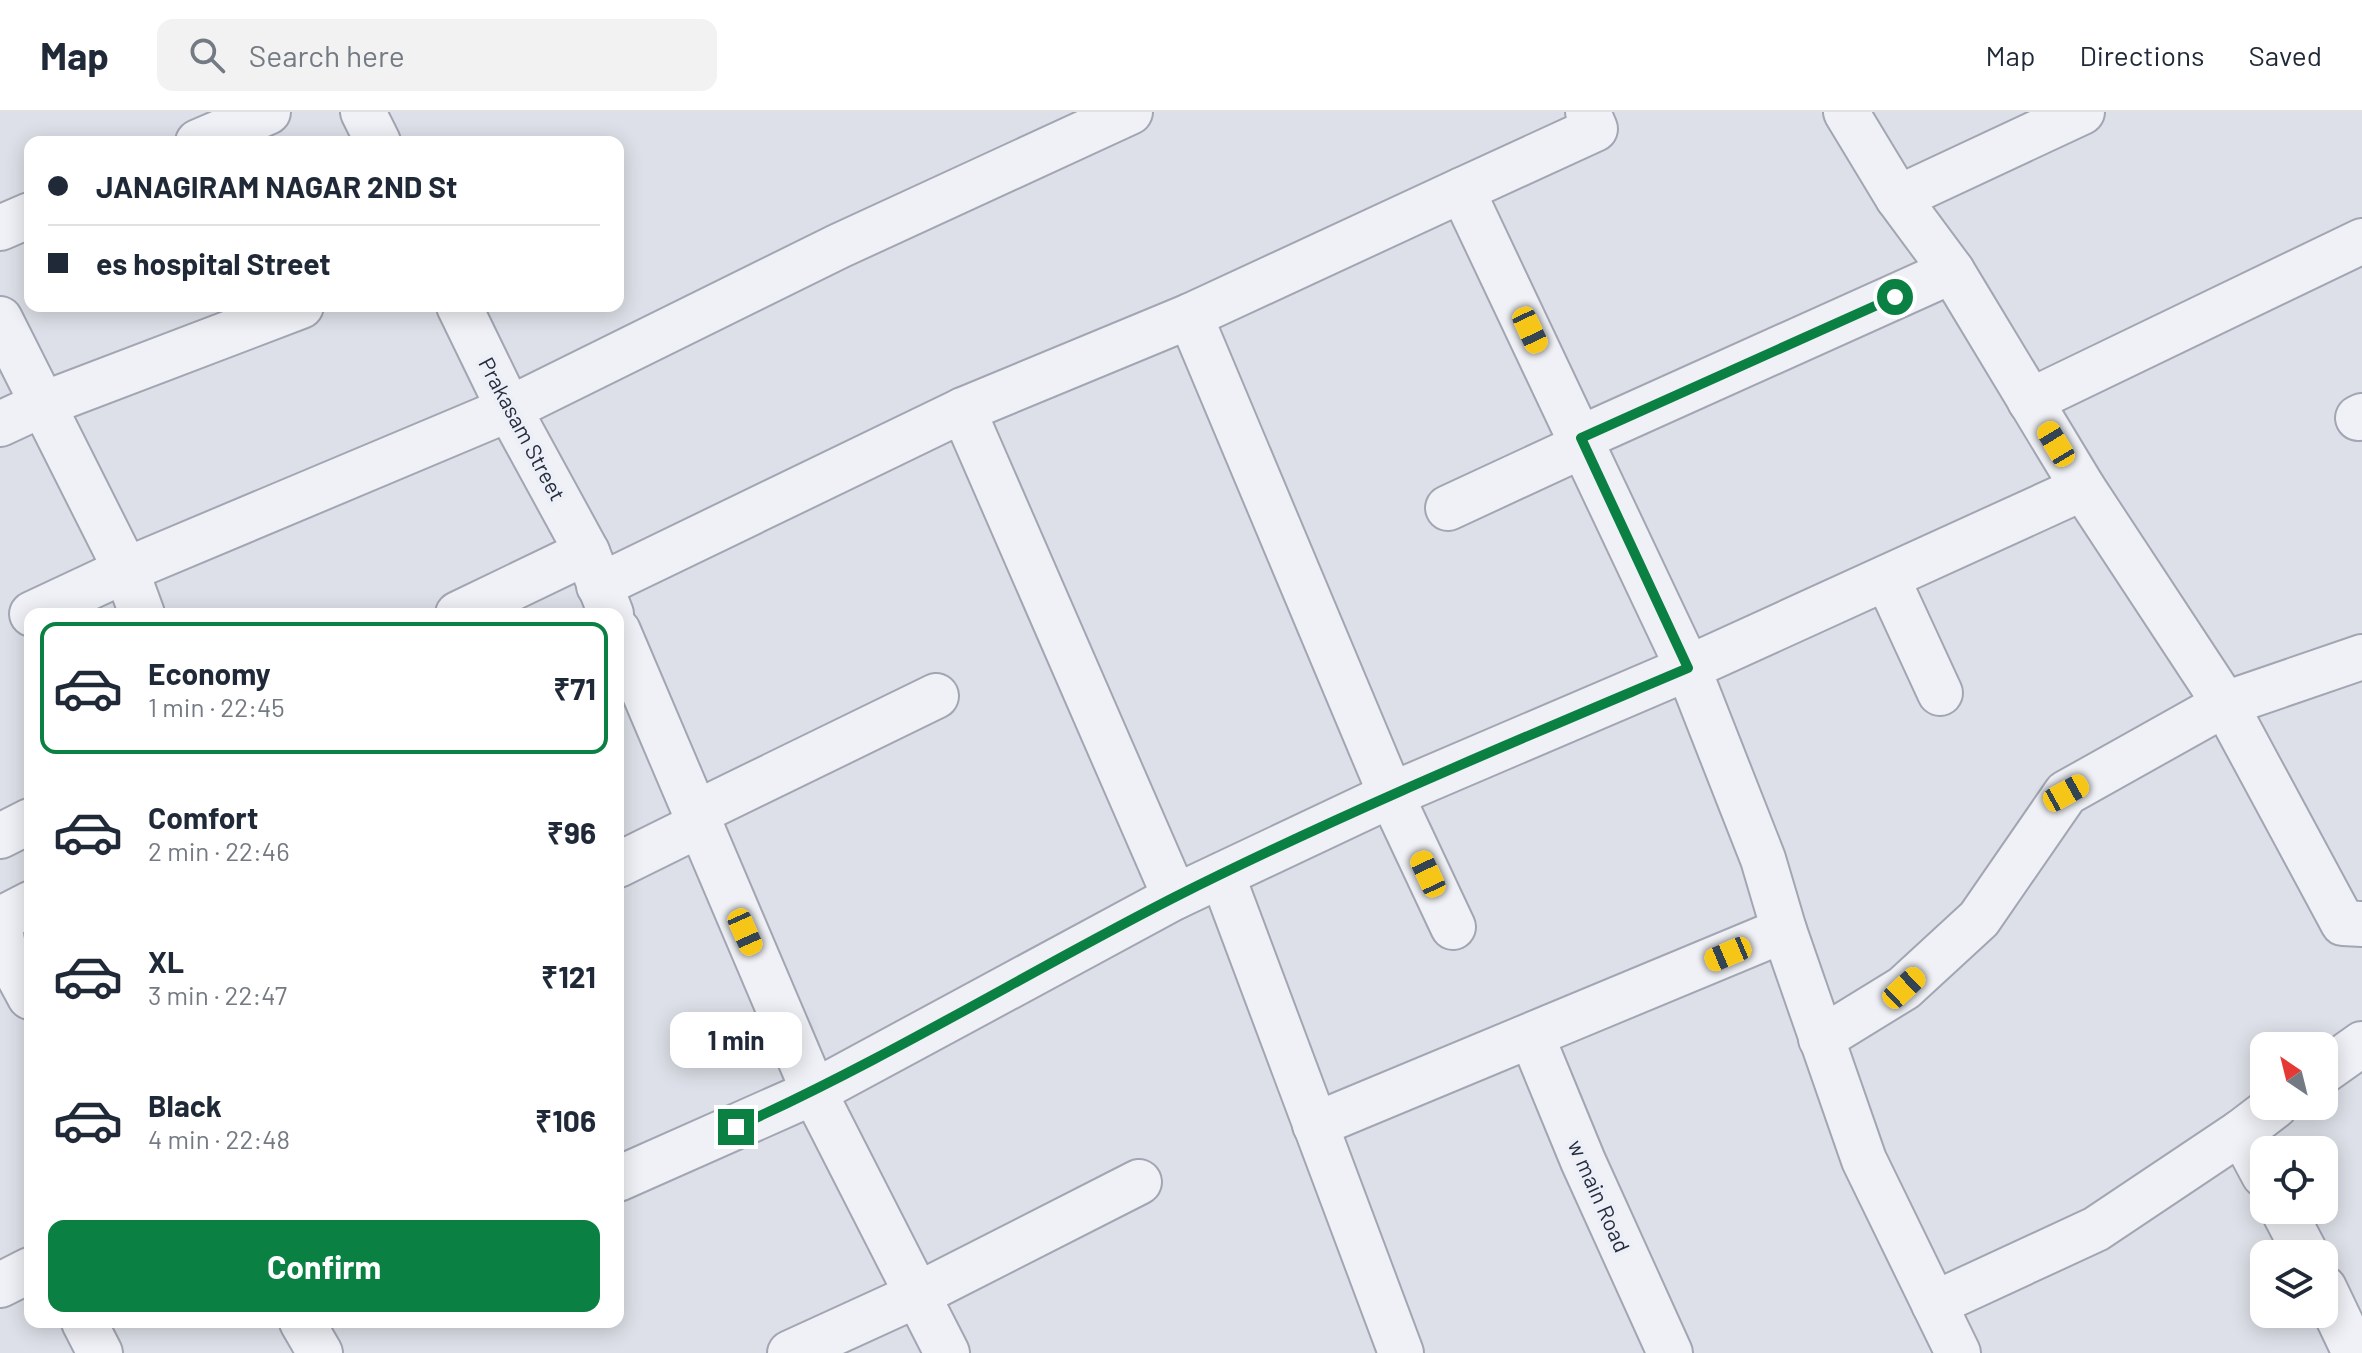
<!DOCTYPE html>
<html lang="en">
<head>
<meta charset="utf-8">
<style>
	body { margin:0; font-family:Barlow,sans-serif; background:#f2f2f3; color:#1f2937; height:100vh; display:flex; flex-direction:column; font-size:30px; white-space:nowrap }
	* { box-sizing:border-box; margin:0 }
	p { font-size:26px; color:#747a83 }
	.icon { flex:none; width:44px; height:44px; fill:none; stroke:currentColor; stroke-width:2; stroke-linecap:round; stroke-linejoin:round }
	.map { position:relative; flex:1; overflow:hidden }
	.side { position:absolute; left:24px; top:496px; width:600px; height:720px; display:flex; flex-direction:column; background:#fff; border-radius:16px; box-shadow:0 4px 20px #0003 }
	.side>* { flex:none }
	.hud { position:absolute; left:24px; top:24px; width:600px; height:176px; border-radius:16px; box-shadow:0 4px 20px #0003; display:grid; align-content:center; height:176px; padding:0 24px; background:#fff }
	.needle { width:52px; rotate:325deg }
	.controls { position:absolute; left:2250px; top:920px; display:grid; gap:16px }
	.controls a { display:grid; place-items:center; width:88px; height:88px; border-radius:16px; background:#fff; box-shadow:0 4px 20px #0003; font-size:40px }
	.end { position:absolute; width:36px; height:36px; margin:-18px; border:10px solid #0b8043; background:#fff; box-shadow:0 0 0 4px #fff }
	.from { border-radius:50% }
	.bubble { position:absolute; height:56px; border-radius:16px; background:#fff; box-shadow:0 4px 20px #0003; font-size:26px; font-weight:700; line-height:56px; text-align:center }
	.car { position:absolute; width:24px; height:48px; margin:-24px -12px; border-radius:10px; box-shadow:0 0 6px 2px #0007; background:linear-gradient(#f5c518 24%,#345 0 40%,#f5c518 0 76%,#345 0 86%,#f5c518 0) }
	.hud b { display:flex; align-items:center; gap:28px; height:76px; font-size:30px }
	.hud b+b { border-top:2px solid #e0e1e3 }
	.hud i { width:20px; height:20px; background:#1f2937 }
	ul { padding:14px 0 0; list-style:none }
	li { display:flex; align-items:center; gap:24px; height:132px; margin:0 16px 12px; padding:0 8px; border:4px solid transparent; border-radius:16px }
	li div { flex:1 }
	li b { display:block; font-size:30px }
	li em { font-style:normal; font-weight:700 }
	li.on { border-color:#0b8043 }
	li>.icon { width:72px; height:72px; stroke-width:1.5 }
	.action { display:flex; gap:16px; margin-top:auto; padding:16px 24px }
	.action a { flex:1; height:92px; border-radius:16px; background:#0b8043; color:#fff; font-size:32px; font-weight:700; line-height:92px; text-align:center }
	header { display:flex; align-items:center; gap:48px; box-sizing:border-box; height:112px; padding:0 40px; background:#fff; border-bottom:2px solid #e0e1e3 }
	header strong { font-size:38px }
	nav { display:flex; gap:44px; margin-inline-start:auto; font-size:28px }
	.search { width:560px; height:72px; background:#f2f2f3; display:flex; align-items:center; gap:20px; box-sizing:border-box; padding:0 28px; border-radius:16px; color:#747a83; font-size:30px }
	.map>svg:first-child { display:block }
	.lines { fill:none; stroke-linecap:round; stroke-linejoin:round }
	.minor-casing { stroke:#a2a6b2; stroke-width:48 }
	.tertiary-casing { stroke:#a2a6b2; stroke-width:48 }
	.minor { stroke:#f0f1f6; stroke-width:44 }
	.tertiary { stroke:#f0f1f6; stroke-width:44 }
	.route { stroke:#0b8043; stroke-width:10 }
	.labels { text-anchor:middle; stroke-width:8; stroke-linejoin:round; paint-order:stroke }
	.street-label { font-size:22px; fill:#252c3f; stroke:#eceff6 }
</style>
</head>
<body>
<header>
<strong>Map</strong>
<div class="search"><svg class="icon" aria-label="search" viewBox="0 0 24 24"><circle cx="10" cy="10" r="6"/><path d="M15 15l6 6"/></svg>Search here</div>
<nav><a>Map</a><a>Directions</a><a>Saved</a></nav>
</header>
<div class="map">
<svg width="2362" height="1241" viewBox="0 0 2362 1241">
	<rect width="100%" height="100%" fill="#dde0e8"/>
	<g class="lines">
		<defs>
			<g id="minor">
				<polyline points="198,30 268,0"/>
				<polyline points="1462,78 1595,17 1588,0"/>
				<polyline points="1898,86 2082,0"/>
				<polyline points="0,116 30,103"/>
				<polyline points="1190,204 1391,683 1453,815"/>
				<polyline points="0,207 126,458 142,502"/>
				<polyline points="2030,289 2362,129"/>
				<polyline points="963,298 1175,785"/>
				<polyline points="2358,306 2362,304"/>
				<polyline points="0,312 41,293 301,194"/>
				<polyline points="1581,326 1952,159"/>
				<polyline points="1448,396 1584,333"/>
				<polyline points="1887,466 1940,581"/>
				<polyline points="599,474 963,298 1190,204 1462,78 1688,556 1763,747 1784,818 1864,1048 1958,1241"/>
				<polyline points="32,502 126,458 509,297 839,134 1130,0"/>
				<polyline points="458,502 587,440"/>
				<polyline points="694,702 936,584"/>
				<polyline points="0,724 30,709"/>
				<polyline points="618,753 699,713"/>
				<polyline points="0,813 5,805 30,792"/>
				<polyline points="0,816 3,835 30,885"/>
				<polyline points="1532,925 1583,1049 1670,1241"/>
				<polyline points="1821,927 1904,876 1979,807 2066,681 2225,592 2362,545"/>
				<polyline points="2324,959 2362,932"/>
				<polyline points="1315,1013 1784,818"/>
				<polyline points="2241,1020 2264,1063"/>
				<polyline points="618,1067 814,980 947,1241"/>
				<polyline points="2283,1098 2306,1142"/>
				<polyline points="0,1173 30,1158"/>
				<polyline points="2324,1176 2355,1241"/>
				<polyline points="1934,1192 2096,1117 2241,1020 2275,994"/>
				<polyline points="84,1210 100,1241"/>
				<polyline points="302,1210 320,1241"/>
				<polyline points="790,1241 917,1183 1139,1070"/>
			</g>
			<g id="tertiary">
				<polyline points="363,0 378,30"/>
				<polyline points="1846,0 1898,86 1952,159 2083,376 2225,592 2343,811 2362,812"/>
				<polyline points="459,194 509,297 587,440 611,502"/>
				<polyline points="618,519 814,980 1175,785 1391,683 1688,556 2083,376"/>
				<polyline points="1222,763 1401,1241"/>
			</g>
		</defs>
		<use href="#minor" class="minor-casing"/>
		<use href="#tertiary" class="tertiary-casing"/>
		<use href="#minor" class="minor"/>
		<use href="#tertiary" class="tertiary"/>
	</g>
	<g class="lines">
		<path class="route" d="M736 1015C887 947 1028 860 1175 785 1342 701 1516 629 1688 556L1581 326 1895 185"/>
	</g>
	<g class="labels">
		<g class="street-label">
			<text transform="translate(522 317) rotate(62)" y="8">Prakasam Street</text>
			<text transform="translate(1599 1084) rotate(66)" y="8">w main Road</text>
		</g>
	</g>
</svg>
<div class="controls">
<a><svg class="needle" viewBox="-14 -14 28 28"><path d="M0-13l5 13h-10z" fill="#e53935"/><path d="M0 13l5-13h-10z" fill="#747a83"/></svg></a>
<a><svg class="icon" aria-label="locate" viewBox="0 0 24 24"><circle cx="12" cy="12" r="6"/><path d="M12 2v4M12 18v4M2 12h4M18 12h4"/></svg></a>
<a><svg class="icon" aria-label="layers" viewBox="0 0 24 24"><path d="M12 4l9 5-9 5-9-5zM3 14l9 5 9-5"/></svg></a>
</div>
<i class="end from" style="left:1895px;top:185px"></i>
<i class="end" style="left:736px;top:1015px"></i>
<div class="bubble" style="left:670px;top:900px;width:132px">1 min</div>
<i class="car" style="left:1530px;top:218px;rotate:155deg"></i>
<i class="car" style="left:2056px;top:332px;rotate:329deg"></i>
<i class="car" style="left:2066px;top:681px;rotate:61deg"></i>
<i class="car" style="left:1428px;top:762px;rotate:335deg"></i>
<i class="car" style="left:745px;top:820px;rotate:156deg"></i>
<i class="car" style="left:1728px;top:842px;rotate:247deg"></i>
<i class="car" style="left:1904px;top:876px;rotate:47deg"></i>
<div class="hud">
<b><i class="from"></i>JANAGIRAM NAGAR 2ND St</b>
<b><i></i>es hospital Street</b>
</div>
<section class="side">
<ul>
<li class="on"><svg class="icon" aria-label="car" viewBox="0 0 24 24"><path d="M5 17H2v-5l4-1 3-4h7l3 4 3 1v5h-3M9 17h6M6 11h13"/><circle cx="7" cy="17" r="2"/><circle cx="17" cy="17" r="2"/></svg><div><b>Economy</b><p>1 min · 22:45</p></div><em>₹71</em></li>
<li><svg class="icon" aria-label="car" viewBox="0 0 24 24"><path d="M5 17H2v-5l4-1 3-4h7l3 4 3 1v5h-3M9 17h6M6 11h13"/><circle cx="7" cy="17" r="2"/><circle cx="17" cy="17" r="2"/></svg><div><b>Comfort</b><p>2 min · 22:46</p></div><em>₹96</em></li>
<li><svg class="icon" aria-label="car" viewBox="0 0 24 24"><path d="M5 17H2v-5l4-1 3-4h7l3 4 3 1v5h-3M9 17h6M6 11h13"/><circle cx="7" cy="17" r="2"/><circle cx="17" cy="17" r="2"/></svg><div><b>XL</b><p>3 min · 22:47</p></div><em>₹121</em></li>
<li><svg class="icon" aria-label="car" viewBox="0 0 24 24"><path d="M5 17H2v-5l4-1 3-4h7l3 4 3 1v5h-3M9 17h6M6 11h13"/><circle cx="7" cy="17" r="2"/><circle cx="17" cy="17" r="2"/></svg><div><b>Black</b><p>4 min · 22:48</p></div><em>₹106</em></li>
</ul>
<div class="action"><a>Confirm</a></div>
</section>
</div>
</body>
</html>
